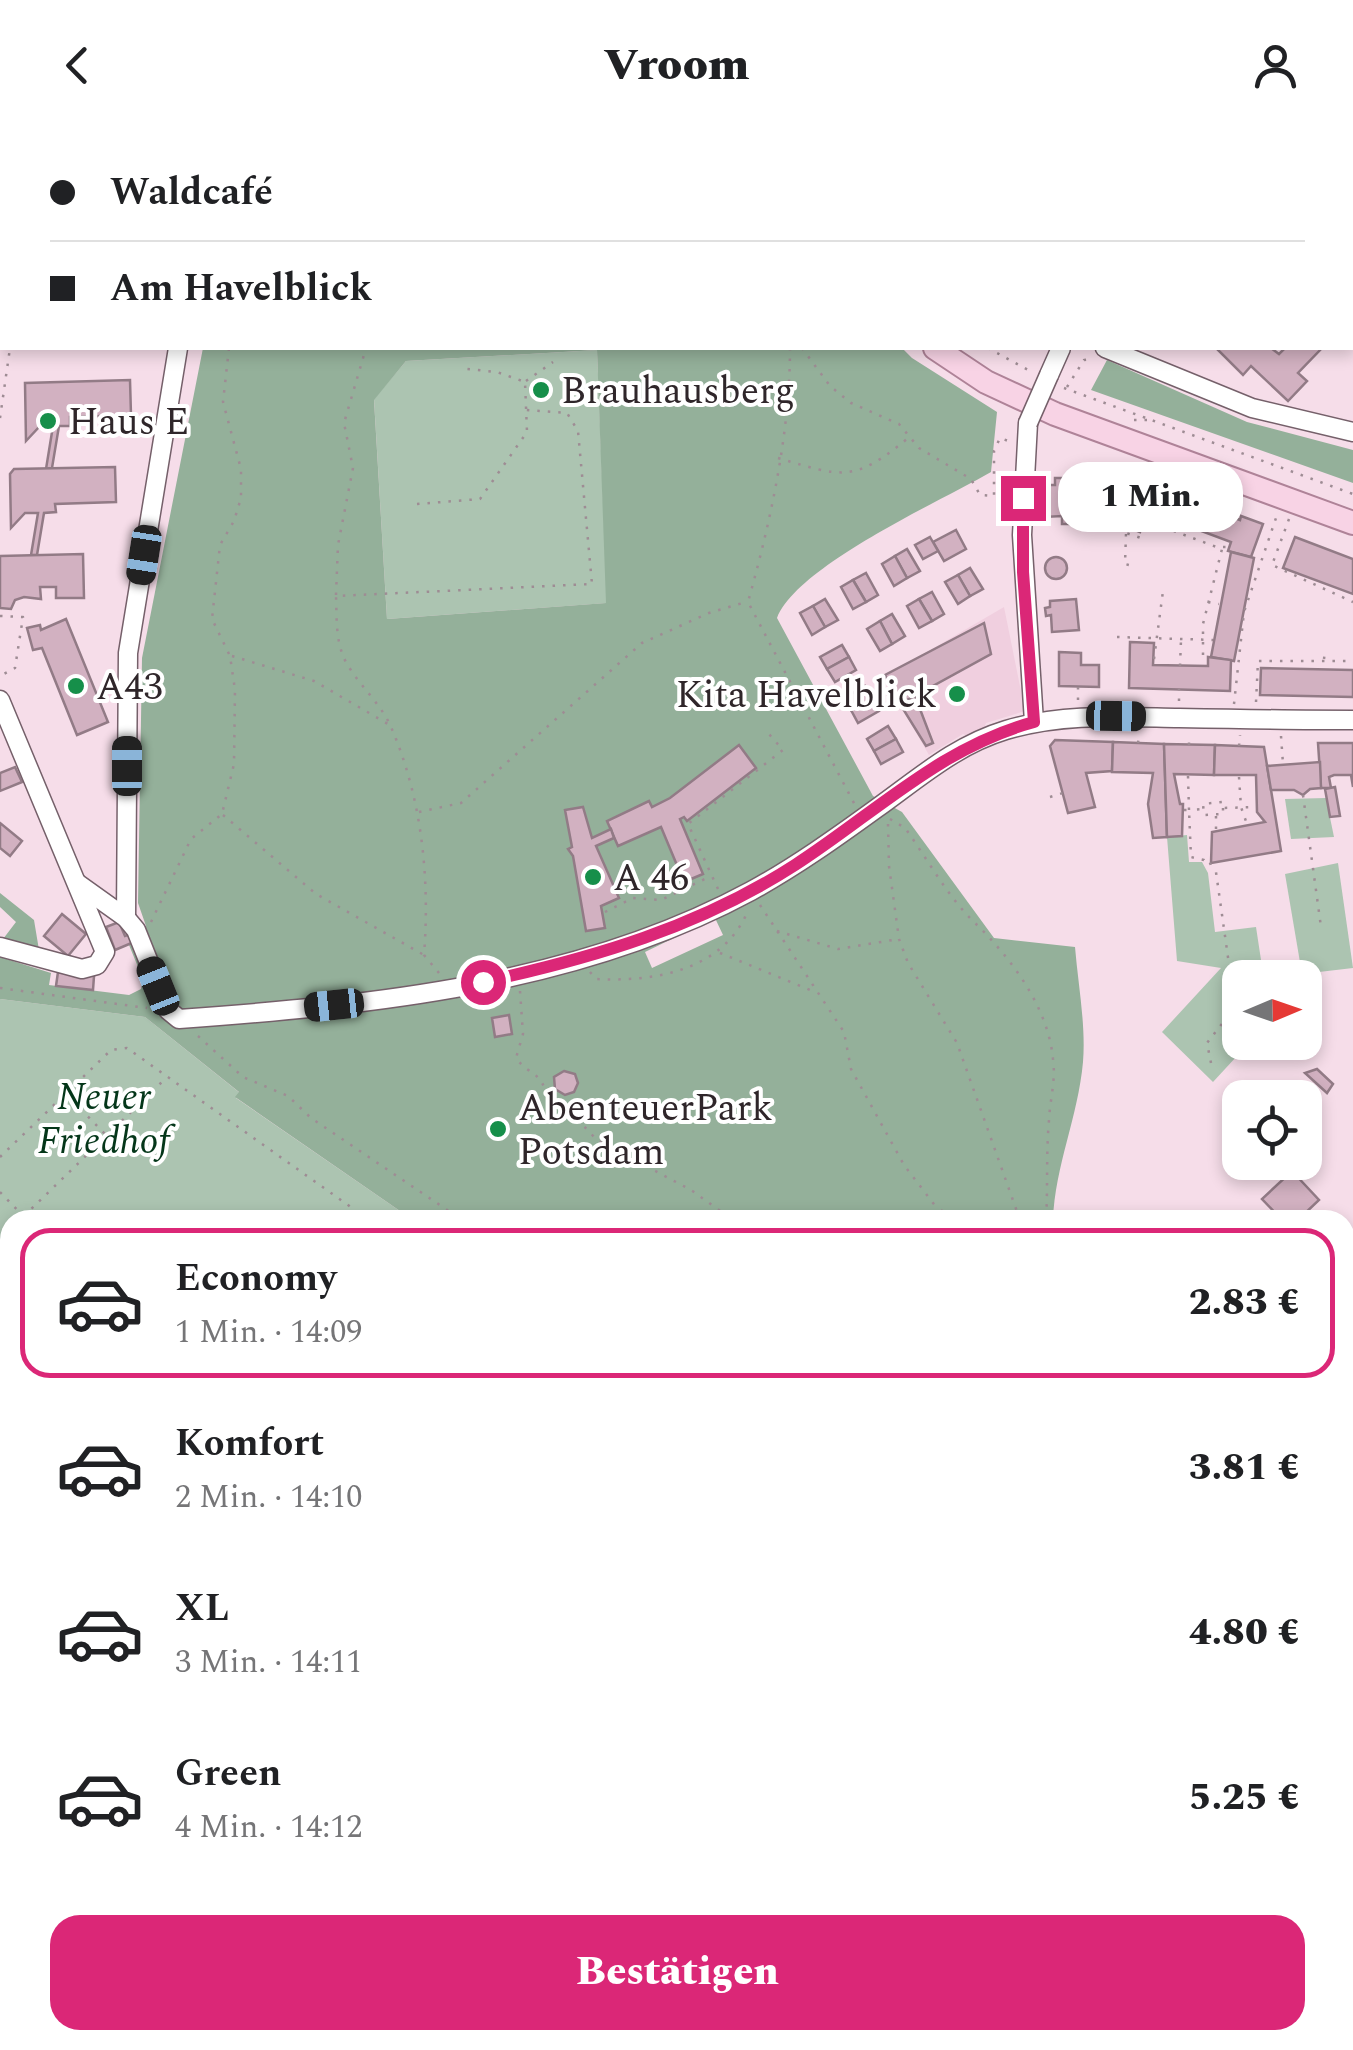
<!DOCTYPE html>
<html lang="de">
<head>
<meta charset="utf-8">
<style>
	body { margin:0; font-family:Spectral,serif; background:#f2f2f2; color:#202124; height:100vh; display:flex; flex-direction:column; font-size:38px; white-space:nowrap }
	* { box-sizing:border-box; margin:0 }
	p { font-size:32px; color:#757577 }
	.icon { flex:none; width:55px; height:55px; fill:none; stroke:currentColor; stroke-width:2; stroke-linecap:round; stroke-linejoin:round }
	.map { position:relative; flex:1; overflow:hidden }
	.drawer { position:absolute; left:0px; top:1080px; width:1355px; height:840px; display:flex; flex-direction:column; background:#fff; border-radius:30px 30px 0 0; box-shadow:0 5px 15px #0003 }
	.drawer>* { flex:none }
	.top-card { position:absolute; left:0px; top:0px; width:1355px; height:220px; box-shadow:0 5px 15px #0003; display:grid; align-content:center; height:220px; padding:0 50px; background:#fff }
	.needle { width:65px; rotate:88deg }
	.tools { position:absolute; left:1222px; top:830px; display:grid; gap:20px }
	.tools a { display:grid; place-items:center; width:100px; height:100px; border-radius:20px; background:#fff; box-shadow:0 5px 15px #0003; font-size:50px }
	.end { position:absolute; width:45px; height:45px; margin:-22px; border:12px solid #db2777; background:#fff; box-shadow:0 0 0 5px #fff }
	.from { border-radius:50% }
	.bubble { position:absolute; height:70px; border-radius:30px; background:#fff; box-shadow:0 5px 15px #0003; font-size:32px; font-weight:800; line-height:70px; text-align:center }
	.car { position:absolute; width:30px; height:60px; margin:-30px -15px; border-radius:12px; box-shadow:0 0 8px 2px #0007; background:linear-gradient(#222 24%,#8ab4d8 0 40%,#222 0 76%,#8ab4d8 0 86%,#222 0) }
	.top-card b { display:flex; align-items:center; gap:35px; height:95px; font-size:38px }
	.top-card b+b { border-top:2px solid #e0e0e0 }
	.top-card i { width:25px; height:25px; background:#202124 }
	ul { padding:18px 0 0; list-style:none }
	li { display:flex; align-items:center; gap:30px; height:150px; margin:0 20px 15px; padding:0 30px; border:5px solid transparent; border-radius:30px }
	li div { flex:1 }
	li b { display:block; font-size:38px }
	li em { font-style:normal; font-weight:800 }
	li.selected { border-color:#db2777 }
	li>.icon { width:90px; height:90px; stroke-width:1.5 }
	.cta { display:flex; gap:20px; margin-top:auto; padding:20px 50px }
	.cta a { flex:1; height:115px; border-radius:30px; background:#db2777; color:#fff; font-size:40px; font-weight:800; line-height:115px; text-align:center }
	header { display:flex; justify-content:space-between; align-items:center; height:130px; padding:0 50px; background:#fff; font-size:45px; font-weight:800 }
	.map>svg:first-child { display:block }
	.built { fill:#f0cfdf }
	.green { fill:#acc4b1 }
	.forest { fill:#94b09a; fill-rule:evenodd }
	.building { fill:#d2b1c1; stroke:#927b86; stroke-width:2.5 }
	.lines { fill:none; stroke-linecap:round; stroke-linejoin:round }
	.minor-casing { stroke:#75606a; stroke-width:21 }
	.major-casing { stroke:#af8398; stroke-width:26 }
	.path { stroke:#9e8c94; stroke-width:2.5; stroke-dasharray:2.5 8; stroke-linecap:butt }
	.minor { stroke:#fff; stroke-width:18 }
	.major { stroke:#f8d3e5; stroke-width:22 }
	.tram { stroke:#5e5258; stroke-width:2.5 }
	.minor-bridge-casing { stroke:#75606a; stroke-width:21; stroke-linecap:butt }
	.minor-bridge { stroke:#fff; stroke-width:18 }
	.route { stroke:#db2777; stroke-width:12 }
	.poi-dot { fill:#168f4a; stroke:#fff; stroke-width:4 }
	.labels { text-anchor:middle; stroke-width:8; stroke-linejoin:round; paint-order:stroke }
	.poi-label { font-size:38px; fill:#2f262a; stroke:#fff; text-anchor:start }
	.park-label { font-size:38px; font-style:italic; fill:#043619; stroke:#fff }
</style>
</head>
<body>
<header><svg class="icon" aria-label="back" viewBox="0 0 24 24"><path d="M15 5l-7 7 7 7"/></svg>Vroom<svg class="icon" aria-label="person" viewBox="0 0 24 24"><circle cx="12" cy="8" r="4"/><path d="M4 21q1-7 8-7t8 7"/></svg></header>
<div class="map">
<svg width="1353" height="1920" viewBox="0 0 1353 1920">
	<rect width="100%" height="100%" fill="#f6dde9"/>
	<g class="built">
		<polygon points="1004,477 1025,581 986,593 984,599 969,607 963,604 929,625 884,547"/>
		<polygon points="1353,1293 1353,1494 1345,1486 1345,1301"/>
	</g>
	<g class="green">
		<polygon points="597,220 607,473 387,489 374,269 406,231"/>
		<polygon points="1326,668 1334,707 1291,709 1285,669"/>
		<polygon points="1187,705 1189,732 1202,732 1208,743 1215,802 1256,797 1263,843 1291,847 1240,848 1240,912 1249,913 1213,952 1162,902 1221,838 1177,831 1167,707"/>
		<polygon points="1338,733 1353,838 1302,844 1285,744"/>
		<polygon points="0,869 145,887 240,963 236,968 413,1090 10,1090 10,1910 561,1910 544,1920 0,1920"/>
		<polygon points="1345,1518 1353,1525 1353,1920 706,1920 716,1910 1345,1910"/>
	</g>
	<g class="forest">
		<polygon points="245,0 776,0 777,2 245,2"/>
		<path d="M203 218H902L912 228 997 282 991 342C939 372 798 435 777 488L873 666 902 682 994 808 1075 817C1078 854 1086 895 1083 932 1078 987 1055 1036 1053 1090H413L235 967 239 962 145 887 0 869V827L51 843 49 855 129 865 141 859 143 849 129 815 138 811 134 801 146 796 138 773 142 528ZM597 220 606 473 387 489 374 270 406 231ZM715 788 723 805 652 838 645 822Z"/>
		<polygon points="1107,230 1247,292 1353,320 1353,353 1091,260"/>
		<polygon points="0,763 34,790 39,820 0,813 16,792 0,777"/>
	</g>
	<g class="building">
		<rect x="69" y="0" width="114" height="2"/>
		<polygon points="1216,218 1271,218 1279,224 1285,218 1322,218 1298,243 1307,251 1288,271 1251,236 1243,245"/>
		<polygon points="130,250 131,285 70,287 70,296 59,296 52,338 46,339 53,296 40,296 26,311 25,253"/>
		<polygon points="115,337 116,372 55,374 56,382 44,383 37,425 31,425 38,383 25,383 11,398 10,344 14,339"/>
		<polygon points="1135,347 1157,355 1156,359 1240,390 1241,386 1263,394 1251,427 1228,421 1231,412 1148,381 1140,402 1118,393"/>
		<polygon points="1055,348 1064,348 1064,355 1075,355 1076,366 1079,366 1076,394 1062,394 1062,386 1044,387 1044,355 1055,355"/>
		<polygon points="956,400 966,419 944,431 933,412"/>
		<polygon points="930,407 938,421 923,429 915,415"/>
		<polygon points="1295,407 1353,429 1353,464 1283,438"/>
		<polygon points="907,419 920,441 907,448 895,426"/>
		<polygon points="1231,422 1254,428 1234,531 1211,527"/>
		<polygon points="83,424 84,468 56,468 56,457 40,457 41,469 24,467 15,470 11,479 0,478 0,426"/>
		<polygon points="895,426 907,448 894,456 882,434"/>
		<circle cx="1056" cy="438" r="11"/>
		<polygon points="970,438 983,459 970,466 958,445"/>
		<polygon points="866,443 878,465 866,472 853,450"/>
		<polygon points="958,445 970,466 958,474 945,452"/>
		<polygon points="853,450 866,472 853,479 841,457"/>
		<polygon points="932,462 944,484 932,491 919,469"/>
		<polygon points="825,469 838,490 825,497 813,476"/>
		<polygon points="919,469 932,491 919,498 907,476"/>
		<polygon points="1076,469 1079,500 1052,502 1051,485 1046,486 1045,478 1050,477 1050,471"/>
		<polygon points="813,476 825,497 812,505 800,483"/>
		<polygon points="892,484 905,506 892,514 880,491"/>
		<polygon points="66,489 108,592 77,605 42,518 33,520 27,498 40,495 41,500"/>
		<polygon points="880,491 892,514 880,521 867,499"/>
		<polygon points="984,493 991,524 900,574 885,545"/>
		<polygon points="1130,512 1154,513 1153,535 1208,536 1208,527 1231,530 1230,561 1129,558"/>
		<polygon points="842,515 849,527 827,539 820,527"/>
		<polygon points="1059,522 1081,523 1081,535 1099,535 1099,557 1059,556"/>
		<polygon points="849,527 856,540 835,552 827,539"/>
		<polygon points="1261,538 1353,540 1353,567 1260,565"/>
		<polygon points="865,556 873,568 851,580 844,568"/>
		<polygon points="915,566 933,613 926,616 900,574"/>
		<polygon points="873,568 879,581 858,593 851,580"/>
		<polygon points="888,596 896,609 874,621 867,609"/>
		<polygon points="896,609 903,622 881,634 874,621"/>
		<polygon points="1055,610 1113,612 1112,641 1086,643 1095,677 1068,683 1050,616"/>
		<polygon points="1113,612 1164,614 1167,707 1153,708 1148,674 1153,643 1112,642"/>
		<polygon points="1318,613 1353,613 1353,657 1351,645 1334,645 1329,647 1331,658 1321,658"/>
		<polygon points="1164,614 1215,615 1214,645 1174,644 1180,674 1183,674 1182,706 1167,707"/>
		<polygon points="739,615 756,638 687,691 684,687 680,689 703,744 684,752 661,697 618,716 607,691 649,671 652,677 670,668"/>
		<polygon points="1215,615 1264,617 1281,721 1211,733 1212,702 1265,692 1257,682 1256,645 1214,645"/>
		<polygon points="1320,632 1321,658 1310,659 1303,665 1294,660 1271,660 1267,636"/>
		<polygon points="15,637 22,652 0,661 0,643"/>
		<polygon points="1335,657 1340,686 1330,687 1325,659"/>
		<polygon points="583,677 592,708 611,699 614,708 596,716 619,768 601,776 605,798 586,801 573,726 568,719 572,717 565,680"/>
		<polygon points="0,693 22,711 10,726 0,718"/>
		<polygon points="62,784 86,804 68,826 44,806"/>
		<polygon points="119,792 125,806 131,804 134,812 115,820 106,797"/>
		<polygon points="58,842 94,846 93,860 56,856"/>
		<polygon points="509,885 512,904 495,907 492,888"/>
		<polygon points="1317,939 1333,954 1327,963 1305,943"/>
		<polygon points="564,941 575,944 578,953 574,962 565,965 555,959 554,947"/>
		<polygon points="1292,1041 1319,1070 1298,1090 1282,1090 1262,1069"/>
		<polygon points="1353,1110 1353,1178 1349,1181 1345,1177 1345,1128 1350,1126 1345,1118"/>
		<polygon points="1353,1370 1353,1412 1349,1416 1345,1413 1345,1379"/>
	</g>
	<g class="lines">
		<defs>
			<g id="minor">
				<polyline points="213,0 214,2"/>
				<polyline points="1008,0 1008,2"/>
				<polyline points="1105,218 1252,278 1353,302"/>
				<polyline points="1049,245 1061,218"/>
				<polyline points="1028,293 1022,405 1034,592"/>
				<polyline points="0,570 105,822 97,835 82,839 0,817"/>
				<path d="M77 753 126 788 136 800 168 880 179 889C373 875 577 855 751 761 795 737 837 707 877 678 919 648 956 615 1006 600 1063 583 1120 587 1179 588 1237 589 1295 590 1353 590"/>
				<polyline points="126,788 128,523 178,218"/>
				<polyline points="1345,1207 1353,1199"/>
				<polyline points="1345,1503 1353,1510"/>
			</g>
			<g id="major">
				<polyline points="799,0 800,2"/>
				<polyline points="935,218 986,252 1055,284 1353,393"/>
				<polyline points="1345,1266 1353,1257"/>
				<polyline points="658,1920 672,1910"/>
			</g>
		</defs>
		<use href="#minor" class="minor-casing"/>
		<use href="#major" class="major-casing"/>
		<g class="path">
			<polyline points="441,0 446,2"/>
			<polyline points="727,0 727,2"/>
			<polyline points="831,0 832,2"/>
			<polyline points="50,2 50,0"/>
			<polyline points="266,2 266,0"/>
			<polyline points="435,2 436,0"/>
			<path d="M790 218C790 302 771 390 748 472L855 675"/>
			<polyline points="802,218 830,256 851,273 899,294 919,318 971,349 980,365 994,366 994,321 1000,308 1011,312"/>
			<polyline points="988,218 1030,241"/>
			<polyline points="526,251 553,232"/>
			<polyline points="1067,257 1084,230 1093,229"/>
			<polyline points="1064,258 1353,364"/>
			<polyline points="0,288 10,218"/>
			<polyline points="1134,290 1151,290"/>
			<path d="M778 328C843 347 853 353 907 309"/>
			<polyline points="1135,333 1113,393 1114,399 1141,408 1143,393"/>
			<polyline points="1182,368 1186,356"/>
			<polyline points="417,374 480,369 527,302 525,252 497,242 467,239"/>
			<polyline points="1214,380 1220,363"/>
			<polyline points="1289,389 1272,435 1353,472"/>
			<polyline points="1146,394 1147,391 1222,419 1203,494 1203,533"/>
			<polyline points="1126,404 1125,434 1129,435"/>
			<polyline points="1223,417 1230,417"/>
			<polyline points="336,465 338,415 353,338 344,293 366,218"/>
			<polyline points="1208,472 1219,474"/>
			<polyline points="0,486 23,487 15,538 0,546"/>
			<polyline points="1117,507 1213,510"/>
			<polyline points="232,526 314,551 388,594"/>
			<polyline points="1154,529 1163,461"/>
			<polyline points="1324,529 1325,520"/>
			<polyline points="1180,536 1181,510"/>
			<polyline points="1078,557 1078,570"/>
			<polyline points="1179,571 1179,559"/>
			<polyline points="1256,572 1258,531 1353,531"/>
			<polyline points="1234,574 1244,482 1276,388"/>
			<polyline points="1281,606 1283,634"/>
			<polyline points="1138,613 1139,604"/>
			<polyline points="1189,615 1189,605"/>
			<polyline points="1239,616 1240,605"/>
			<polyline points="1188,646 1189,680 1202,679"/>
			<polyline points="1239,647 1241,677 1248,697"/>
			<polyline points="1303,665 1321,797"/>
			<polyline points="1050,667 1063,663"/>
			<polyline points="1223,678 1223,684 1204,685 1203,674 1222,672 1223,678 1256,677"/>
			<polyline points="1184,680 1189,680 1191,727 1204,730 1207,735 1215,732"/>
			<polyline points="419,682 461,673 642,513 709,483 746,472"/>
			<polyline points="223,685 316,764 424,825"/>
			<polyline points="1216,686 1216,702"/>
			<path d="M890 689 905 698C927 728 947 766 974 792 1010 827 1048 876 1053 929 1056 950 1050 969 1049 990 1046 1023 1048 1057 1046 1090"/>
			<polyline points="888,694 889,736 899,809 908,833 957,913 1020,1090"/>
			<polyline points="718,759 688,694 783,620 768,603"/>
			<polyline points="760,775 844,902 851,939 904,1035 946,1090"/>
			<polyline points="605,782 633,768 661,770 711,746"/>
			<polyline points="151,792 191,709 222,684 234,634 235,560 230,526 212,489 220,415 234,391 241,368 241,339 223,272 229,218"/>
			<polyline points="777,801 838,819 899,809"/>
			<polyline points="720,823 815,862"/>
			<path d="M590 842 596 849C654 852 721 841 747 783"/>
			<path d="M439 843 424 825C430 749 422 668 391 597 381 574 360 556 347 534 335 513 337 489 336 466L592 454 578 301 567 283 526 280"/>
			<polyline points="0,858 147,878"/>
			<path d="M520 861 523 904 516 928C531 948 540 938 549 971L577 989 597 1010 691 1060 733 1090"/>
			<polyline points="1235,878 1238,921"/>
			<polyline points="198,906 243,947 288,966 311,988 462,1090"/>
			<polyline points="1211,933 1207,913 1235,877 1215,735"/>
			<polyline points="66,964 106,1005"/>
			<polyline points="0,1027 111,920 127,918 369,1090"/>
			<polyline points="0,1062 27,1090"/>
			<polyline points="941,1080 951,1090"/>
			<polyline points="1304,1084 1310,1090"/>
			<polyline points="24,1086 167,947"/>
			<polyline points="1345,1124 1349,1128"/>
			<polyline points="0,1170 10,1160"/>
			<polyline points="0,1226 10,1216"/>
			<polyline points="1345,1317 1351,1310"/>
			<polyline points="0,1340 10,1328"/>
			<polyline points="1345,1352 1345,1366"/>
			<polyline points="1345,1436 1353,1443"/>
			<polyline points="0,1493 10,1488"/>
			<polyline points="0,1613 10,1618"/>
			<polyline points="0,1646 10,1636"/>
			<polyline points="0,1698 10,1688"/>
			<polyline points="1345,1698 1353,1707"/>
			<polyline points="1345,1883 1353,1875"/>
			<polyline points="329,1910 339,1920"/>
			<polyline points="831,1910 835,1915 831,1920"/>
			<polyline points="1168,1910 1178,1920"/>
			<polyline points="1311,1910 1321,1920"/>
			<polyline points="53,1920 64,1910"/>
			<polyline points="357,1920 368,1910"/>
			<polyline points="424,1920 434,1910"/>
			<polyline points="560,1920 578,1910"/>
			<polyline points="745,1920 755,1910"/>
			<polyline points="807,1920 817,1910"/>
			<polyline points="1163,1920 1172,1910"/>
			<polyline points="1309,1920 1319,1910"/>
		</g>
		<use href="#minor" class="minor"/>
		<use href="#major" class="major"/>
		<g class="tram">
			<polyline points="1345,1269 1353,1261"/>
			<polyline points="600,1920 617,1910"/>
		</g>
		<defs>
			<polyline id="minor-bridge" points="1028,293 1049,245"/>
		</defs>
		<use href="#minor-bridge" class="minor-bridge-casing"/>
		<use href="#minor-bridge" class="minor-bridge"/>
	</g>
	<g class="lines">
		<path class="route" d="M483 852C593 828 699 797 795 735 874 684 941 617 1034 592L1023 442V368"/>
	</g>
	<g class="poi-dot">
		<circle cx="541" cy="260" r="10"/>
		<circle cx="48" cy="291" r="10"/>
		<circle cx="76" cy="556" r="10"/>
		<circle cx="957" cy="564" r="10"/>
		<circle cx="593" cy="747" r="10"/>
		<circle cx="498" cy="999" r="10"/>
	</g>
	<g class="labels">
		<g class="poi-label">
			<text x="561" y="273">Brauhausberg</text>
			<text x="68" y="304">Haus E</text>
			<text x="96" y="569">A43</text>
			<text x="937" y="577" text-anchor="end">Kita Havelblick</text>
			<text x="613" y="760">A 46</text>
			<text x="518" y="990">AbenteuerPark<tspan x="518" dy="44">Potsdam</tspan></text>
		</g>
		<g class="park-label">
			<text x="104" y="979">Neuer<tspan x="104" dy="44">Friedhof</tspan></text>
		</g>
	</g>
</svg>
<div class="tools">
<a><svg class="needle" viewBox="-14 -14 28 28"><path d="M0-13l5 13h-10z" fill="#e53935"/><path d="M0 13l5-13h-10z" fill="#757577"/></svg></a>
<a><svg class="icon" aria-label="locate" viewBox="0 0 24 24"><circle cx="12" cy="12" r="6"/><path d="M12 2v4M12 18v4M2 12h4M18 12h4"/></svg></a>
</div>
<i class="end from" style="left:483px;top:852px"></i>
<i class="end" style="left:1023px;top:368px"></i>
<div class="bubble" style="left:1058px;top:332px;width:185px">1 Min.</div>
<i class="car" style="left:144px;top:425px;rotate:189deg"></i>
<i class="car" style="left:1116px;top:586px;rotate:91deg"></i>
<i class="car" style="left:127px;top:636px;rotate:0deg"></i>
<i class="car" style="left:158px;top:856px;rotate:338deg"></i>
<i class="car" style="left:334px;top:875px;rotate:264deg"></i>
<div class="top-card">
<b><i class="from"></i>Waldcafé</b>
<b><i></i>Am Havelblick</b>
</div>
<section class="drawer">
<ul>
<li class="selected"><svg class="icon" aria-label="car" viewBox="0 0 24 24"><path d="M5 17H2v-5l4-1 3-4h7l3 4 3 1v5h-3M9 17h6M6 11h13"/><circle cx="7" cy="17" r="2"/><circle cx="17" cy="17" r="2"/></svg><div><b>Economy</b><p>1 Min. · 14:09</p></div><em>2.83 €</em></li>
<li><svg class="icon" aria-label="car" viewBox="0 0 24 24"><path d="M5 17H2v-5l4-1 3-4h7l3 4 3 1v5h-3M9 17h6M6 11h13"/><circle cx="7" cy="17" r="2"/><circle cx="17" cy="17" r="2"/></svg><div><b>Komfort</b><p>2 Min. · 14:10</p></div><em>3.81 €</em></li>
<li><svg class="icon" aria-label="car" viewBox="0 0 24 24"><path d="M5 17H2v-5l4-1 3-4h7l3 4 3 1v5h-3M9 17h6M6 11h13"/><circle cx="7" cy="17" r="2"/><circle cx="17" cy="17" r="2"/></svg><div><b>XL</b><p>3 Min. · 14:11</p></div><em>4.80 €</em></li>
<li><svg class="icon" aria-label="car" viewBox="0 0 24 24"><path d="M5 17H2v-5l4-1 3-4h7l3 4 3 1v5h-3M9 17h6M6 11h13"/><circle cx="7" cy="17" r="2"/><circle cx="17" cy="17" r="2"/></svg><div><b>Green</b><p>4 Min. · 14:12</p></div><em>5.25 €</em></li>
</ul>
<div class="cta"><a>Bestätigen</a></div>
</section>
</div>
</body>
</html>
